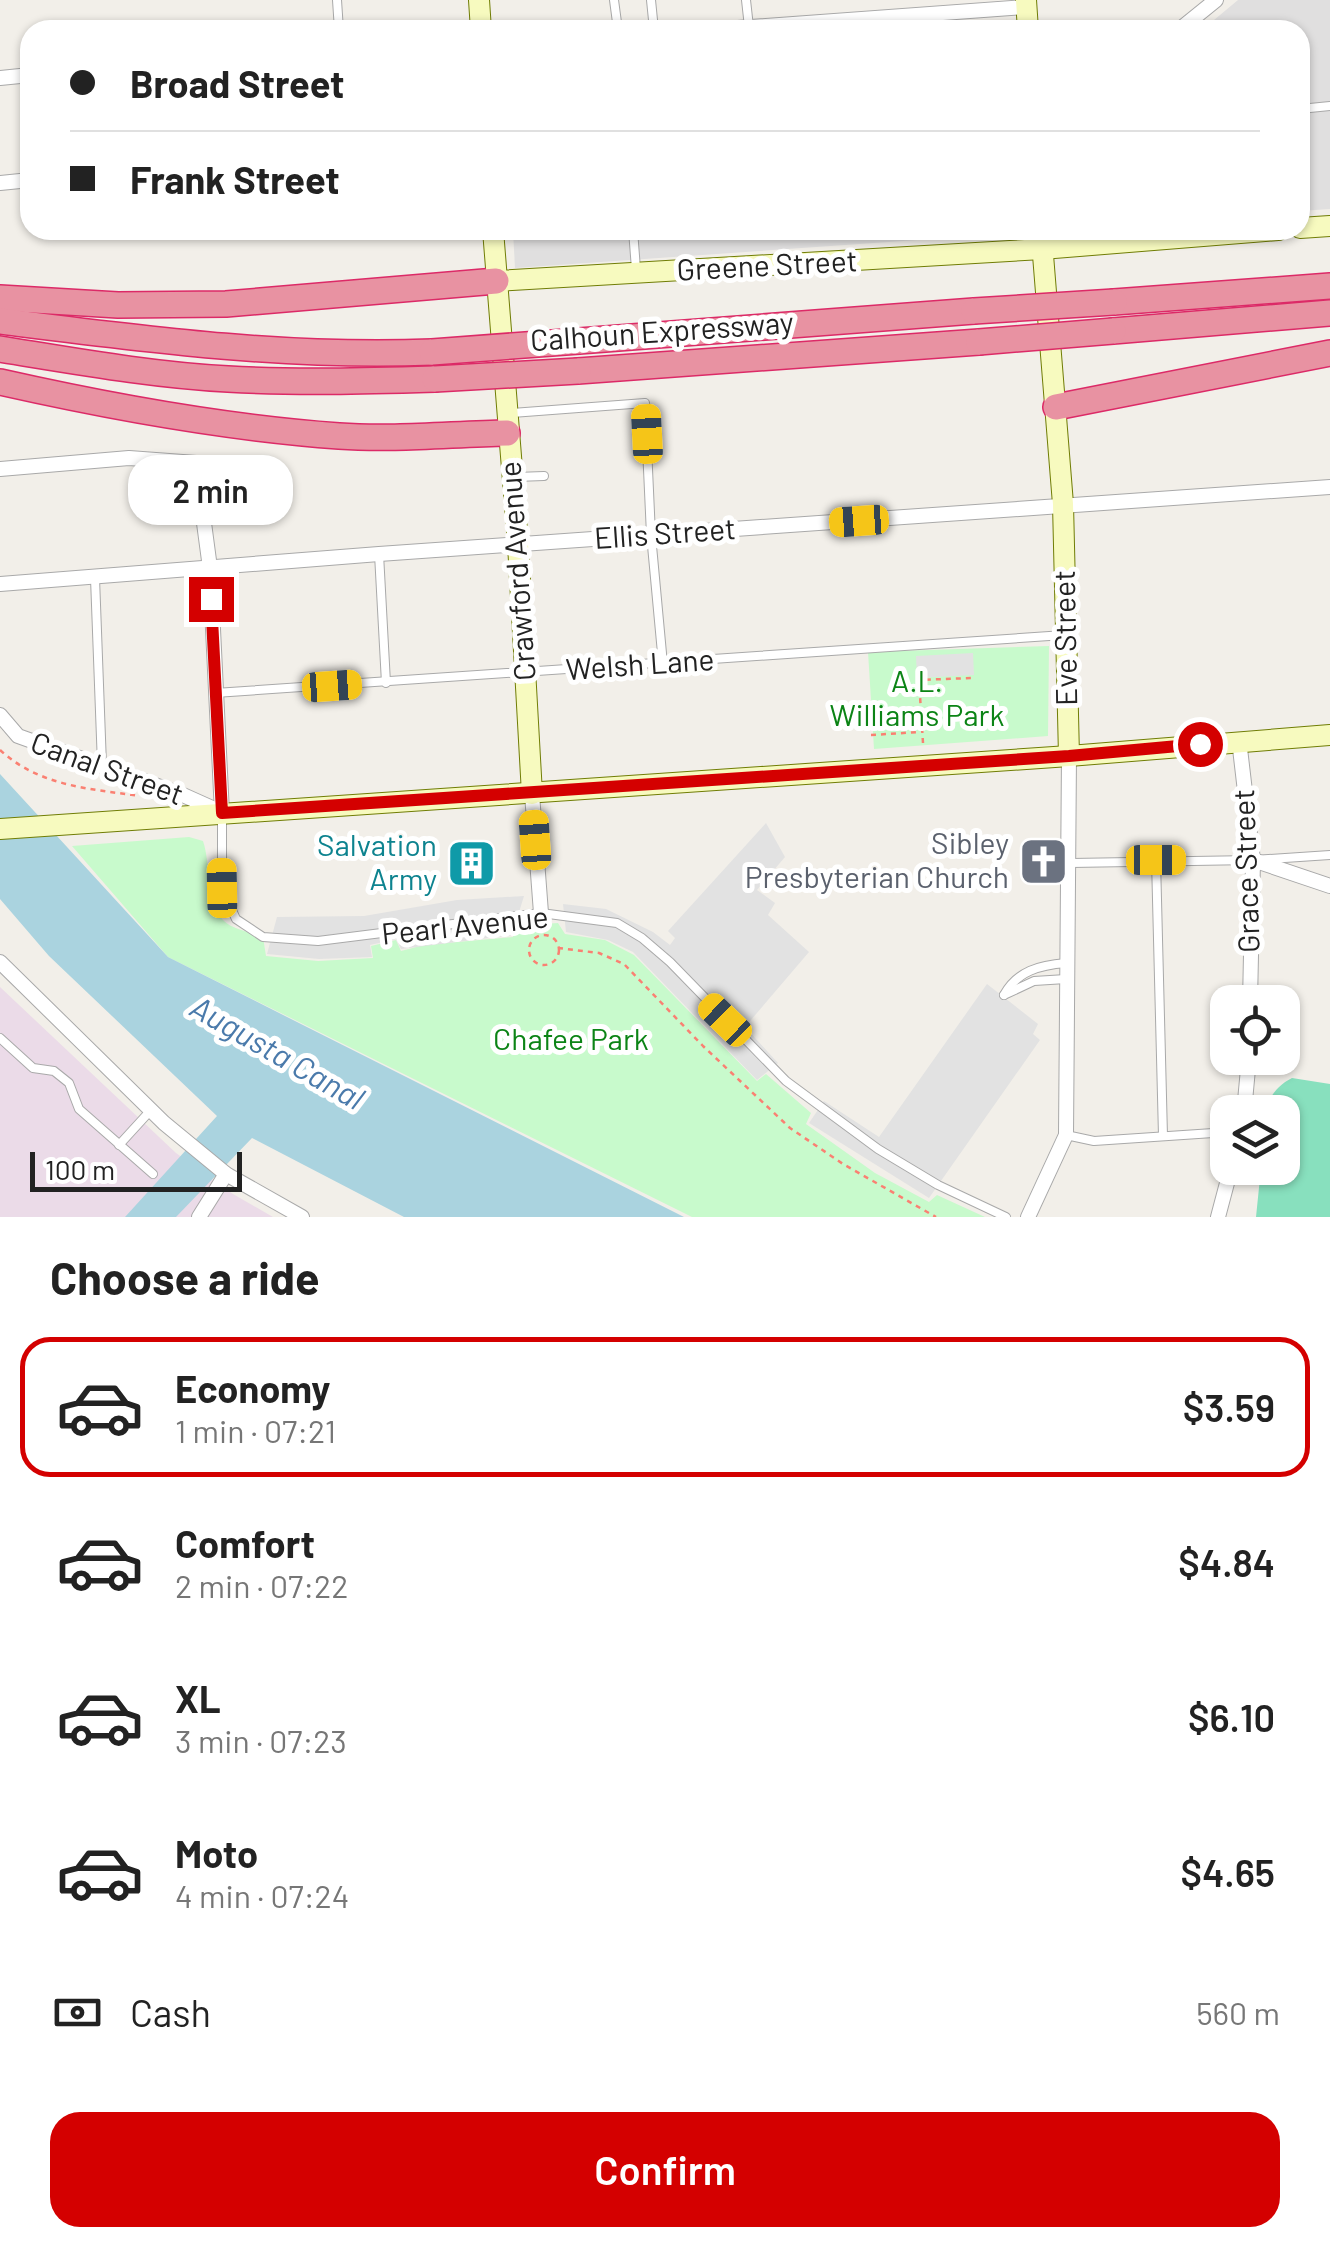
<!DOCTYPE html>
<html lang="en">
<head>
<meta charset="utf-8">
<style>
	body { margin:0; font-family:Barlow,sans-serif; background:#f2f2f2; color:#222; height:100vh; display:flex; flex-direction:column; font-size:38px; white-space:nowrap }
	* { box-sizing:border-box; margin:0 }
	p { font-size:32px; color:#767676 }
	.icon { flex:none; width:55px; height:55px; fill:none; stroke:currentColor; stroke-width:2; stroke-linecap:round; stroke-linejoin:round }
	.map { position:relative; height:1217px; overflow:hidden }
	.panel { display:flex; flex-direction:column; background:#fff; flex:1 }
	.panel>* { flex:none }
	.top-card { position:absolute; left:20px; top:20px; width:1290px; height:220px; border-radius:30px; box-shadow:0 2px 8px #0004; display:grid; align-content:center; height:220px; padding:0 50px; background:#fff }
	.controls { position:absolute; left:1210px; top:985px; display:grid; gap:20px }
	.controls a { display:grid; place-items:center; width:90px; height:90px; border-radius:20px; background:#fff; box-shadow:0 2px 8px #0004; font-size:50px }
	.scale { position:absolute; left:30px; bottom:25px; width:212px; box-sizing:border-box; padding-left:10px; border:5px solid #222; border-top:0; font-size:28px; line-height:35px; white-space:nowrap; color:#222; -webkit-text-stroke:8px #fff; paint-order:stroke }
	.end { position:absolute; width:45px; height:45px; margin:-22px; border:12px solid #d40000; background:#fff; box-shadow:0 0 0 5px #fff }
	.from { border-radius:50% }
	.bubble { position:absolute; height:70px; border-radius:30px; background:#fff; box-shadow:0 2px 8px #0004; font-size:32px; font-weight:600; line-height:70px; text-align:center }
	.car { position:absolute; width:30px; height:60px; margin:-30px -15px; border-radius:12px; box-shadow:0 0 8px 2px #0007; background:linear-gradient(#f5c518 24%,#345 0 40%,#f5c518 0 76%,#345 0 86%,#f5c518 0) }
	.top-card b { display:flex; align-items:center; gap:35px; height:95px; font-size:38px }
	.top-card b+b { border-top:2px solid #e0e0e0 }
	.top-card i { width:25px; height:25px; background:#222 }
	ul { padding:0; list-style:none }
	li { display:flex; align-items:center; gap:30px; height:140px; margin:0 20px 15px; padding:0 30px; border:5px solid transparent; border-radius:30px }
	li div { flex:1 }
	li b { display:block; font-size:38px }
	li em { font-style:normal; font-weight:600 }
	li.current { border-color:#d40000 }
	li>.icon { width:90px; height:90px; stroke-width:1.5 }
	h2 { padding:0 50px; font-size:45px; line-height:120px }
	.pay { display:flex; align-items:center; gap:25px; height:110px; padding:0 50px; font-size:38px }
	.pay p { margin-inline-start:auto }
	.primary-button { display:flex; gap:20px; margin-top:auto; padding:20px 50px }
	.primary-button a { flex:1; height:115px; border-radius:30px; background:#d40000; color:#fff; font-size:40px; font-weight:600; line-height:115px; text-align:center }
	.map>svg:first-child { display:block }
	.residential { fill:#e0dfdf }
	.industrial { fill:#ebdbe8 }
	.park { fill:#c8facc }
	.pitch { fill:#88e0be }
	.parking { fill:#e2e2e2 }
	.water { fill:#aad3df }
	.lines { fill:none; stroke-linecap:round; stroke-linejoin:round }
	.lane-casing { stroke:#a9a9a9; stroke-width:10 }
	.street-casing { stroke:#a9a9a9; stroke-width:16 }
	.secondary-casing { stroke:#707d05; stroke-width:22 }
	.highway-casing { stroke:#dc2a67; stroke-width:28 }
	.path { stroke:#fa8072; stroke-width:2.5; stroke-dasharray:5 5; stroke-linecap:butt }
	.lane { stroke:#fff; stroke-width:8 }
	.street { stroke:#fff; stroke-width:14 }
	.secondary { stroke:#f7fabf; stroke-width:20 }
	.highway { stroke:#e892a2; stroke-width:25 }
	.highway-bridge-casing { stroke:#dc2a67; stroke-width:28; stroke-linecap:butt }
	.highway-bridge { stroke:#e892a2; stroke-width:25 }
	.route { stroke:#d40000; stroke-width:12 }
	.labels { text-anchor:middle; stroke-width:10; stroke-linejoin:round; paint-order:stroke }
	.street-label { font-size:30px; fill:#222; stroke:#fff }
	.park-label { font-size:30px; fill:#0c8416; stroke:#fff }
	.worship-label { font-size:30px; fill:#5b616d; stroke:#fff; text-anchor:end }
	.culture-label { font-size:30px; fill:#0d838f; stroke:#fff; text-anchor:end }
	.water-label { font-size:32px; font-style:italic; fill:#4a7aab; stroke:#fff }
</style>
</head>
<body>
<div class="map">
<svg width="1330" height="1217" viewBox="0 0 1330 1217">
	<rect width="100%" height="100%" fill="#f2efe9"/>
	<g class="residential">
		<polygon points="1238,0 1330,0 1330,209 1300,211 1300,30 1202,30"/>
		<polygon points="513,230 932,230 932,239 515,268"/>
	</g>
	<polygon class="industrial" points="0,987 176,1153 233,1194 273,1217 0,1217"/>
	<g class="park">
		<polygon points="1049,646 1048,736 874,749 868,652"/>
		<path d="M189 837 203 841C211 864 206 904 224 921 232 929 252 933 263 937L266 956 318 961 373 958 371 946 396 940 401 951 424 945 513 937 515 926 558 923 565 934 605 940 634 955 757 1081 766 1074 811 1113 806 1124 875 1173 929 1202 937 1195 985 1217H692L168 957 72 846Z"/>
	</g>
	<path class="pitch" d="M1292 1078 1330 1084V1217H1256L1261 1168H1282V1112H1266C1268 1097 1278 1085 1292 1078Z"/>
	<g class="parking">
		<polygon points="973,653 974,675 917,678 916,656"/>
		<polygon points="766,823 785,857 757,890 775,903 768,915 809,952 745,1027 778,1063 757,1080 633,952 608,940 566,932 563,904 606,909 653,932 670,945 675,938 668,931"/>
		<polygon points="524,896 512,935 401,949 396,939 370,945 372,957 319,959 267,954 277,917 364,916 457,900"/>
		<polygon points="987,984 1038,1024 1033,1034 1040,1040 929,1198 809,1123 824,1101 879,1137"/>
	</g>
	<polygon class="water" points="0,774 168,957 684,1217 404,1217 252,1138 176,1217 125,1217 217,1116 49,956 0,899"/>
	<g class="lines">
		<defs>
			<g id="lane">
				<polyline points="337,0 339,30"/>
				<polyline points="614,0 618,30"/>
				<polyline points="651,0 654,30"/>
				<polyline points="746,0 749,27"/>
				<polyline points="1300,109 1330,106"/>
				<polyline points="633,230 636,269"/>
				<polyline points="512,413 645,403 651,535 663,664"/>
				<polyline points="516,477 544,476"/>
				<polyline points="379,554 386,683"/>
				<polyline points="95,578 102,765"/>
				<polyline points="215,693 1064,635"/>
				<polyline points="222,817 222,888 236,919 263,937 318,941 541,913 617,923 642,938 670,962 786,1081 878,1149 938,1185 1006,1217"/>
				<polyline points="1156,860 1163,1136"/>
				<polyline points="1071,863 1253,860 1330,855"/>
				<path d="M1004 995C1017 971 1040 965 1066 963"/>
				<polyline points="1004,995 1034,981 1066,979"/>
				<polyline points="0,1038 33,1068 54,1071 69,1083 79,1109 153,1174"/>
				<polyline points="1066,1135 1094,1141 1228,1132"/>
				<polyline points="119,1145 151,1110"/>
			</g>
			<g id="street">
				<polyline points="711,30 1026,7"/>
				<polyline points="1179,30 1216,0"/>
				<polyline points="0,78 30,75"/>
				<polyline points="0,183 30,180"/>
				<polyline points="0,469 129,458 196,463 210,568 222,813"/>
				<polyline points="0,584 379,554 1330,487"/>
				<polyline points="0,715 18,736 183,795 221,812"/>
				<polyline points="1239,740 1253,860 1250,1002"/>
				<polyline points="532,794 541,913"/>
				<polyline points="1253,860 1330,886"/>
				<polyline points="0,962 164,1123 226,1174 302,1217"/>
				<polyline points="1244,1112 1249,1058"/>
				<polyline points="199,1217 226,1174"/>
				<polyline points="1028,1217 1066,1135 1069,756"/>
				<polyline points="1218,1217 1231,1168"/>
			</g>
			<g id="secondary">
				<polyline points="479,0 481,30"/>
				<polyline points="1026,0 1028,30"/>
				<polyline points="1300,228 1330,226"/>
				<polyline points="493,230 518,544 532,794"/>
				<polyline points="1041,230 1063,504 1069,756"/>
				<polyline points="496,281 1042,249 1278,230"/>
				<polyline points="0,829 1069,756 1330,735"/>
			</g>
			<g id="highway">
				<polyline points="0,298 118,305 226,304 496,281"/>
				<polyline points="1114,302 1330,286"/>
				<path d="M0 321C144 339 287 358 432 352"/>
				<polyline points="1113,331 1330,313"/>
				<polyline points="579,341 974,311"/>
				<path d="M0 349C75 361 152 375 228 379 297 383 366 381 435 379"/>
				<polyline points="578,371 979,342"/>
				<path d="M0 382C111 407 225 428 339 436 394 440 452 434 507 433"/>
				<polyline points="1056,407 1330,353"/>
			</g>
		</defs>
		<use href="#lane" class="lane-casing"/>
		<use href="#street" class="street-casing"/>
		<use href="#secondary" class="secondary-casing"/>
		<use href="#highway" class="highway-casing"/>
		<g class="path">
			<polyline points="871,735 920,732"/>
			<polyline points="923,743 919,680 972,678"/>
			<path d="M0 750C39 786 90 789 140 796"/>
			<circle cx="544" cy="950" r="15"/>
			<polyline points="558,948 599,953 624,964 703,1046 790,1128 843,1164 936,1217"/>
		</g>
		<use href="#lane" class="lane"/>
		<use href="#street" class="street"/>
		<use href="#secondary" class="secondary"/>
		<use href="#highway" class="highway"/>
		<defs>
			<g id="highway-bridge">
				<polyline points="974,311 1114,302"/>
				<polyline points="979,342 1113,331"/>
				<polyline points="432,352 579,341"/>
				<polyline points="435,379 578,371"/>
			</g>
		</defs>
		<use href="#highway-bridge" class="highway-bridge-casing"/>
		<use href="#highway-bridge" class="highway-bridge"/>
	</g>
	<g class="lines">
		<polyline class="route" points="211,599 222,813 1069,756 1200,744"/>
	</g>
	<defs>
		<symbol id="church-square" viewBox="-11 -11 22 22"><rect x="-9" y="-9" width="18" height="18" rx="4" fill="#6b7280" stroke="#fff"/><path d="M-1.2-6h2.4v3.5h3.3v2.4h-3.3V6h-2.4V-.1h-3.3v-2.4h3.3Z" fill="#fff"/></symbol>
		<symbol id="building-square" viewBox="-11 -11 22 22"><rect x="-9" y="-9" width="18" height="18" rx="4" fill="#0f9aa8" stroke="#fff"/><path d="M-4-6H4V6H1V3H-1V6H-4ZM-2.5-4.3h1.7v1.8h-1.7ZM.8-4.3h1.7v1.8H.8ZM-2.5-1h1.7V.8h-1.7ZM.8-1h1.7V.8H.8Z" fill="#fff"/></symbol>
	</defs>
	<g fill-rule="evenodd">
		<use href="#church-square" x="1016" y="834" width="55" height="55"/>
		<use href="#building-square" x="444" y="836" width="55" height="55"/>
	</g>
	<g class="labels">
		<g class="street-label">
			<text transform="translate(767 266) rotate(-3)" y="10">Greene Street</text>
			<text transform="translate(662 332) rotate(-4)" y="10">Calhoun Expressway</text>
			<text transform="translate(665 534) rotate(-4)" y="10">Ellis Street</text>
			<text transform="translate(518 571) rotate(-94)" y="10">Crawford Avenue</text>
			<text transform="translate(1066 638) rotate(-91)" y="10">Eve Street</text>
			<text transform="translate(640 665) rotate(-4)" y="10">Welsh Lane</text>
			<text transform="translate(107 769) rotate(20)" y="10">Canal Street</text>
			<text transform="translate(1247 871) rotate(-92)" y="10">Grace Street</text>
			<text transform="translate(465 926) rotate(-6)" y="10">Pearl Avenue</text>
		</g>
		<g class="park-label">
			<text x="917" y="692">A.L.<tspan x="917" dy="34">Williams Park</tspan></text>
			<text x="571" y="1050">Chafee Park</text>
		</g>
		<g class="worship-label">
			<text x="1009" y="854">Sibley<tspan x="1009" dy="34">Presbyterian Church</tspan></text>
		</g>
		<g class="culture-label">
			<text x="437" y="856">Salvation<tspan x="437" dy="34">Army</tspan></text>
		</g>
		<g class="water-label">
			<text transform="translate(277 1053) rotate(30)" y="11">Augusta Canal</text>
		</g>
	</g>
</svg>
<div class="controls">
<a><svg class="icon" aria-label="locate" viewBox="0 0 24 24"><circle cx="12" cy="12" r="6"/><path d="M12 2v4M12 18v4M2 12h4M18 12h4"/></svg></a>
<a><svg class="icon" aria-label="layers" viewBox="0 0 24 24"><path d="M12 4l9 5-9 5-9-5zM3 14l9 5 9-5"/></svg></a>
</div>
<div class="scale">100 m</div>
<i class="end from" style="left:1200px;top:744px"></i>
<i class="end" style="left:211px;top:599px"></i>
<div class="bubble" style="left:128px;top:455px;width:165px">2 min</div>
<i class="car" style="left:647px;top:434px;rotate:357deg"></i>
<i class="car" style="left:859px;top:521px;rotate:266deg"></i>
<i class="car" style="left:332px;top:686px;rotate:86deg"></i>
<i class="car" style="left:535px;top:840px;rotate:356deg"></i>
<i class="car" style="left:1156px;top:860px;rotate:90deg"></i>
<i class="car" style="left:222px;top:888px;rotate:359deg"></i>
<i class="car" style="left:725px;top:1020px;rotate:314deg"></i>
<div class="top-card">
<b><i class="from"></i>Broad Street</b>
<b><i></i>Frank Street</b>
</div>
</div>
<section class="panel">
<h2>Choose a ride</h2>
<ul>
<li class="current"><svg class="icon" aria-label="car" viewBox="0 0 24 24"><path d="M5 17H2v-5l4-1 3-4h7l3 4 3 1v5h-3M9 17h6M6 11h13"/><circle cx="7" cy="17" r="2"/><circle cx="17" cy="17" r="2"/></svg><div><b>Economy</b><p>1 min · 07:21</p></div><em>$3.59</em></li>
<li><svg class="icon" aria-label="car" viewBox="0 0 24 24"><path d="M5 17H2v-5l4-1 3-4h7l3 4 3 1v5h-3M9 17h6M6 11h13"/><circle cx="7" cy="17" r="2"/><circle cx="17" cy="17" r="2"/></svg><div><b>Comfort</b><p>2 min · 07:22</p></div><em>$4.84</em></li>
<li><svg class="icon" aria-label="car" viewBox="0 0 24 24"><path d="M5 17H2v-5l4-1 3-4h7l3 4 3 1v5h-3M9 17h6M6 11h13"/><circle cx="7" cy="17" r="2"/><circle cx="17" cy="17" r="2"/></svg><div><b>XL</b><p>3 min · 07:23</p></div><em>$6.10</em></li>
<li><svg class="icon" aria-label="car" viewBox="0 0 24 24"><path d="M5 17H2v-5l4-1 3-4h7l3 4 3 1v5h-3M9 17h6M6 11h13"/><circle cx="7" cy="17" r="2"/><circle cx="17" cy="17" r="2"/></svg><div><b>Moto</b><p>4 min · 07:24</p></div><em>$4.65</em></li>
</ul>
<div class="pay"><svg class="icon" aria-label="cash" viewBox="0 0 24 24"><path d="M3 7h18v10H3z"/><circle cx="12" cy="12" r="2"/></svg>Cash<p>560 m</p></div>
<div class="primary-button"><a>Confirm</a></div>
</section>
</body>
</html>
